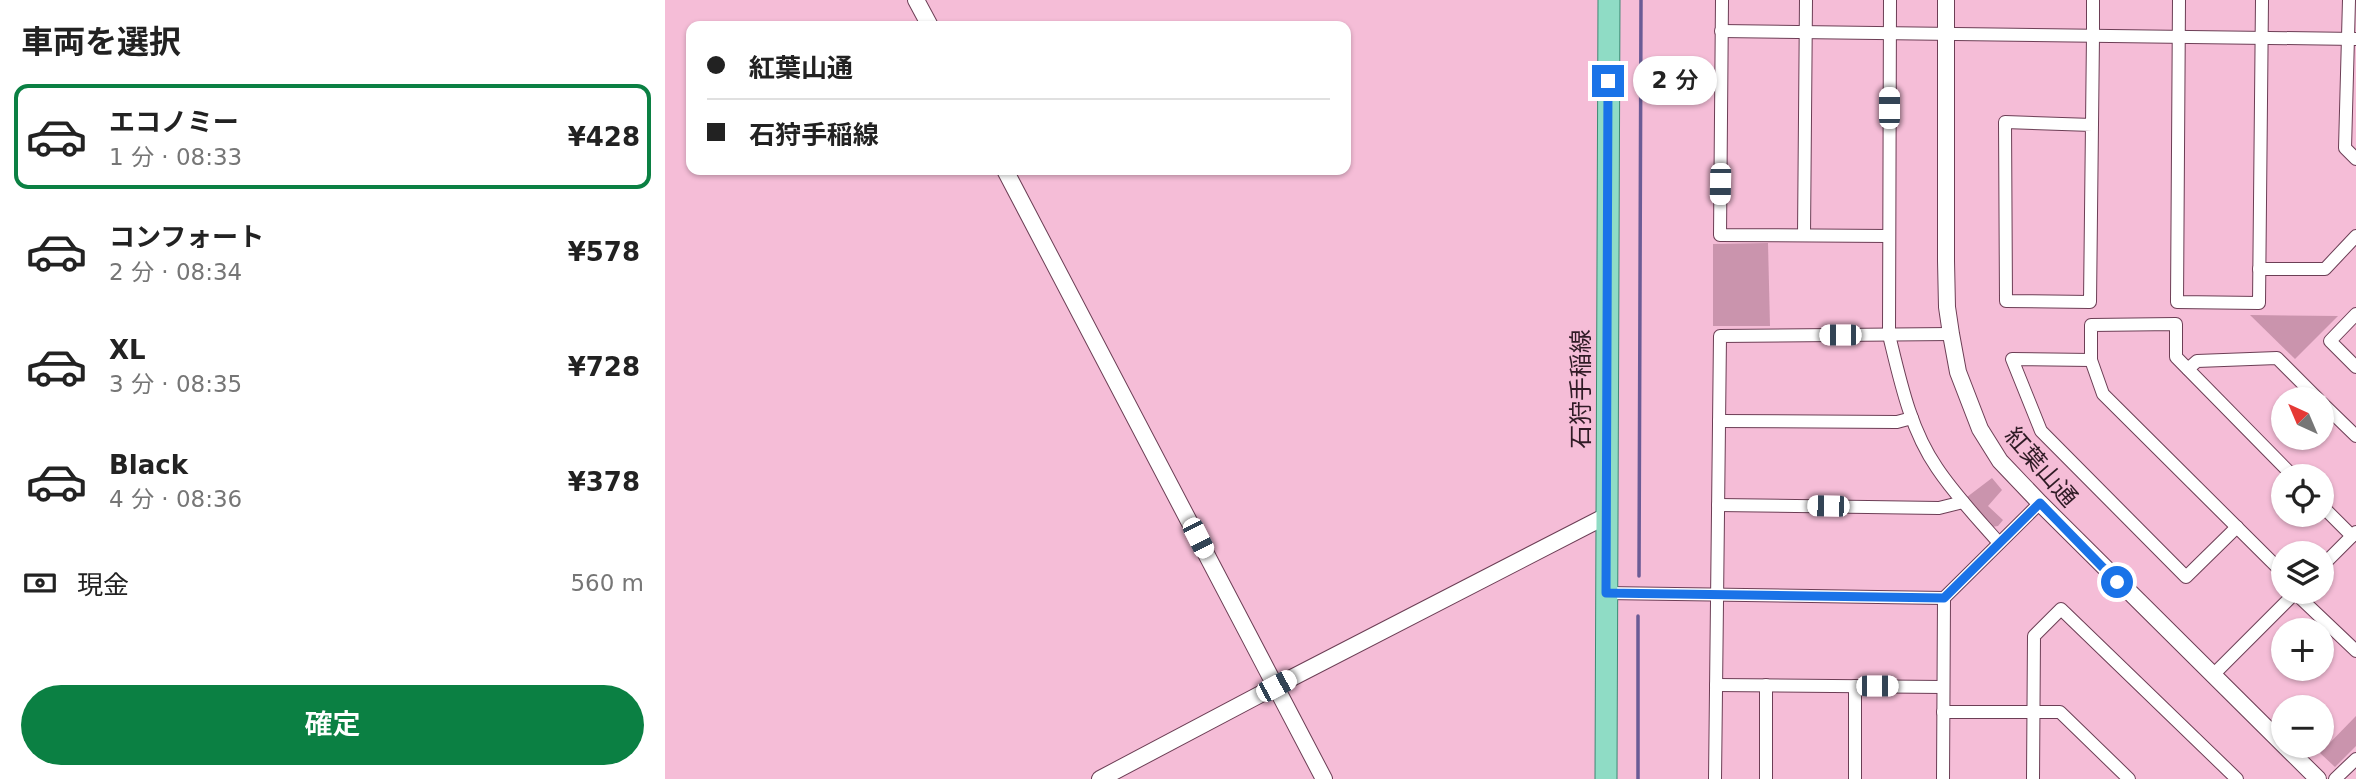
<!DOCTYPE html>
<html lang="ja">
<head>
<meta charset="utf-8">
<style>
	body { margin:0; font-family:"DejaVu Sans","Noto Sans JP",sans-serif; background:#f2f2f2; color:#222; height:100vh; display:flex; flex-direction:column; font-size:26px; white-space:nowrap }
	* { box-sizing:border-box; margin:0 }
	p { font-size:23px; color:#767676 }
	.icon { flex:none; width:38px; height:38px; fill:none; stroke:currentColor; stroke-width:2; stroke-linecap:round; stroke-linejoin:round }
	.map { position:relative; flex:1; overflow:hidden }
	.drawer { display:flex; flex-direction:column; background:#fff; width:665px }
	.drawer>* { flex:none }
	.banner { position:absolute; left:21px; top:21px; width:665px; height:154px; border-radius:14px; box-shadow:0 2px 5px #0004; display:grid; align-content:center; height:154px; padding:0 21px; background:#fff }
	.needle { width:46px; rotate:316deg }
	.buttons { position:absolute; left:1606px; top:387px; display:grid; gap:14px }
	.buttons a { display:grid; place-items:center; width:63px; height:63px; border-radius:50%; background:#fff; box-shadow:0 2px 5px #0004; font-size:35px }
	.end { position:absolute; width:32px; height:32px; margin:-16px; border:9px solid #1a73e8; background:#fff; box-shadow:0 0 0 4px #fff }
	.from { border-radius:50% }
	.bubble { position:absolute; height:49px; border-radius:24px; background:#fff; box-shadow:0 2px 5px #0004; font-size:23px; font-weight:600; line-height:49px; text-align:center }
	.car { position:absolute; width:21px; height:42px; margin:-21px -10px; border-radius:9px; box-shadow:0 0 5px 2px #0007; background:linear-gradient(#fff 24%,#345 0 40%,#fff 0 76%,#345 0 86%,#fff 0) }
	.banner b { display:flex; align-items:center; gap:24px; height:66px; font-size:26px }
	.banner b+b { border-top:2px solid #e0e0e0 }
	.banner i { width:18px; height:18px; background:#222 }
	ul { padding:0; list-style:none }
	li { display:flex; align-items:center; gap:21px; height:105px; margin:0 14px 10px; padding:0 7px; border:4px solid transparent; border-radius:14px }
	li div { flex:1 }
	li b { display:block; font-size:26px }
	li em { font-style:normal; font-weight:600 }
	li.current { border-color:#0b8043 }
	li>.icon { width:63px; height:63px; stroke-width:1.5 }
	h2 { padding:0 21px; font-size:32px; line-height:84px }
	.pay { display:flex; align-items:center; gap:18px; height:77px; padding:0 21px; font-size:26px }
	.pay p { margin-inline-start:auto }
	.primary-button { display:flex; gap:14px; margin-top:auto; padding:14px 21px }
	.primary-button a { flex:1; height:80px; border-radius:42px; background:#0b8043; color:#fff; font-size:28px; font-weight:600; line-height:80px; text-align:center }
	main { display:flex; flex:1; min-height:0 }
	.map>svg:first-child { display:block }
	.green { fill:#ca94ad }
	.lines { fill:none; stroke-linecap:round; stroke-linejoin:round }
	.stream { stroke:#6a5b95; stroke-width:3.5 }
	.minor-casing { stroke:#6c3e55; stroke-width:14 }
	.tertiary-casing { stroke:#6c3e55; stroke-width:18 }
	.primary-casing { stroke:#3d8974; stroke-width:23 }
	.minor { stroke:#fff; stroke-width:12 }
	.tertiary { stroke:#fff; stroke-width:16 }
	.primary { stroke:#8fdcc5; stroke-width:21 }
	.route { stroke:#1a73e8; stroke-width:9 }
	.labels { text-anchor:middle; stroke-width:5; stroke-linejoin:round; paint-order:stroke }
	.street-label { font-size:24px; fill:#2f1b25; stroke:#f5bdd7 }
</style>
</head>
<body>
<main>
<section class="drawer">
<h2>車両を選択</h2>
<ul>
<li class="current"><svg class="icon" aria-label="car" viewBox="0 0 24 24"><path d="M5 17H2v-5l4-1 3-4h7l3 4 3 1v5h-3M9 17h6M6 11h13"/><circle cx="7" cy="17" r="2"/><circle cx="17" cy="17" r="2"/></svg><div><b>エコノミー</b><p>1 分 · 08:33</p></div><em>¥428</em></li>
<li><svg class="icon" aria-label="car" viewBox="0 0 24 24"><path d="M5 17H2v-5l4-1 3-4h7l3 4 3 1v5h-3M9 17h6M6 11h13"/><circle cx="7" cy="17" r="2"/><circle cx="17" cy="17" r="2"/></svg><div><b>コンフォート</b><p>2 分 · 08:34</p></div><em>¥578</em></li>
<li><svg class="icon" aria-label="car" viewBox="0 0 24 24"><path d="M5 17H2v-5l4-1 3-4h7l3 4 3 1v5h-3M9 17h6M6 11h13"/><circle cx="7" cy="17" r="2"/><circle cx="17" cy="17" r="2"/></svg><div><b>XL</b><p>3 分 · 08:35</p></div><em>¥728</em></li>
<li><svg class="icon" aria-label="car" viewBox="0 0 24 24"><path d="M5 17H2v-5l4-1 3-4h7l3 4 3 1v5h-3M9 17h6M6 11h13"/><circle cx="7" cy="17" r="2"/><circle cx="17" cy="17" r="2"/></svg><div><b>Black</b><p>4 分 · 08:36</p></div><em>¥378</em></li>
</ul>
<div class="pay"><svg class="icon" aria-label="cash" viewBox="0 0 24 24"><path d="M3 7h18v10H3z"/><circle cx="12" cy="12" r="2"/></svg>現金<p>560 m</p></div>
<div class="primary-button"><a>確定</a></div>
</section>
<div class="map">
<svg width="1691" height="779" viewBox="0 0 1691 779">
	<rect width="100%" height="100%" fill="#f5bdd7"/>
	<g class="green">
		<polygon points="1103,243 1105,326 1048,326 1048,244"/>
		<polygon points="1585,315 1673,316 1630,359"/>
		<polygon points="1327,478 1337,490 1323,506 1338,520 1333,526 1327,527 1302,497"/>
		<polygon points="1691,716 1691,746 1670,767 1655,753"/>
	</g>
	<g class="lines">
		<g class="stream">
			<polyline points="974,576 976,0"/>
			<polyline points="973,779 973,616"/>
		</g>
		<defs>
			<g id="minor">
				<polyline points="1057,0 1055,235 1223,236"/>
				<path d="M1225 0 1224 335C1235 380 1245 429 1272 468 1290 495 1313 519 1334 543"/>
				<polyline points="1514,0 1512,302 1594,303 1597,0"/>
				<polyline points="1684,0 1680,148 1691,159"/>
				<polyline points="1056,31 1691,39"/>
				<polyline points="1427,125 1340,122 1341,301 1425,302 1428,35 1428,0"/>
				<polyline points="1139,235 1141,0"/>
				<polyline points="1594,269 1660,269 1691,236"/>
				<polyline points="1691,314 1665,341 1691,367"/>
				<polyline points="1426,360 1347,359 1376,431 1521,577 1572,527"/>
				<polyline points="1523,369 1532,361 1612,358 1653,399"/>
				<polyline points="1657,403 1691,436"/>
				<polyline points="1054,421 1232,422 1247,418"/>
				<polyline points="1053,505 1274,508 1298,502"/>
				<polyline points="1657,506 1687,536"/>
				<polyline points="1657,566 1691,532"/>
				<polyline points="1619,574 1438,394 1426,360 1426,325 1511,324 1511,357 1628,476"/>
				<polyline points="941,593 1279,598 1375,503"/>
				<polyline points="1630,593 1691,651"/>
				<polyline points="1547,676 1631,592"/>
				<polyline points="1051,685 1278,687"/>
				<polyline points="1278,712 1395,712 1464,779"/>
				<polyline points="1050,779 1055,336 1286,334"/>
				<polyline points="1101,779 1101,685"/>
				<polyline points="1190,779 1190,686"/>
				<polyline points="1278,779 1279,598"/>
				<polyline points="1368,779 1369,636 1396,609 1572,779"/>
				<polyline points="1670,779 1691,759"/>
			</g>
			<g id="tertiary">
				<polyline points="251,0 265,26"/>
				<polyline points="1281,0 1281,261 1282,307 1286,334 1293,372 1315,429 1335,461 1375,503 1653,779"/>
				<polyline points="340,170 659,779"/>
				<polyline points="435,779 611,686 941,516"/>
			</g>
			<polyline id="primary" points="941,779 944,0"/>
		</defs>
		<use href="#minor" class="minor-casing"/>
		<use href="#tertiary" class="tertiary-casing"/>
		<use href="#primary" class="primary-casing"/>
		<use href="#minor" class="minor"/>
		<use href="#tertiary" class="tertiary"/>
		<use href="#primary" class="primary"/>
	</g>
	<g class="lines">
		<polyline class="route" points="943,81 941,593 1279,598 1375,503 1452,582"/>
	</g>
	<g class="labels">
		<g class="street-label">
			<text transform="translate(916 389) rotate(-90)" y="8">石狩手稲線</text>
			<text transform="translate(1376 467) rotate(49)" y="8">紅葉山通</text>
		</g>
	</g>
</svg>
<div class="buttons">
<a><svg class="needle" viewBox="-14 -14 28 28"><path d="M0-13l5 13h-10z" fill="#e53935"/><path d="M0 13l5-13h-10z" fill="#767676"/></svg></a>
<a><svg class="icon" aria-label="locate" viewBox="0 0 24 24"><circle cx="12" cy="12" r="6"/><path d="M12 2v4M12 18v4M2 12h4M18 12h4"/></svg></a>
<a><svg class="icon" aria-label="layers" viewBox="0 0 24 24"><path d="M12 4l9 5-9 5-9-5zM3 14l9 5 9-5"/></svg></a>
<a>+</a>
<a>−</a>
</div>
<i class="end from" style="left:1452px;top:582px"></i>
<i class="end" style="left:943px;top:81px"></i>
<div class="bubble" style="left:968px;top:56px;width:84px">2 分</div>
<i class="car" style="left:1224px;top:108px;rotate:0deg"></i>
<i class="car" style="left:1055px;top:184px;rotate:181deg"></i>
<i class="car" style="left:1175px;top:335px;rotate:270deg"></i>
<i class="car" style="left:1163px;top:506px;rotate:271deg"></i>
<i class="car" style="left:533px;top:538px;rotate:153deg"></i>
<i class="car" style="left:611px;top:686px;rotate:62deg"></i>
<i class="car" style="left:1212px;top:686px;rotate:90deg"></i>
<div class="banner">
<b><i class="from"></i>紅葉山通</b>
<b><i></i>石狩手稲線</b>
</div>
</div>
</main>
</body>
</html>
